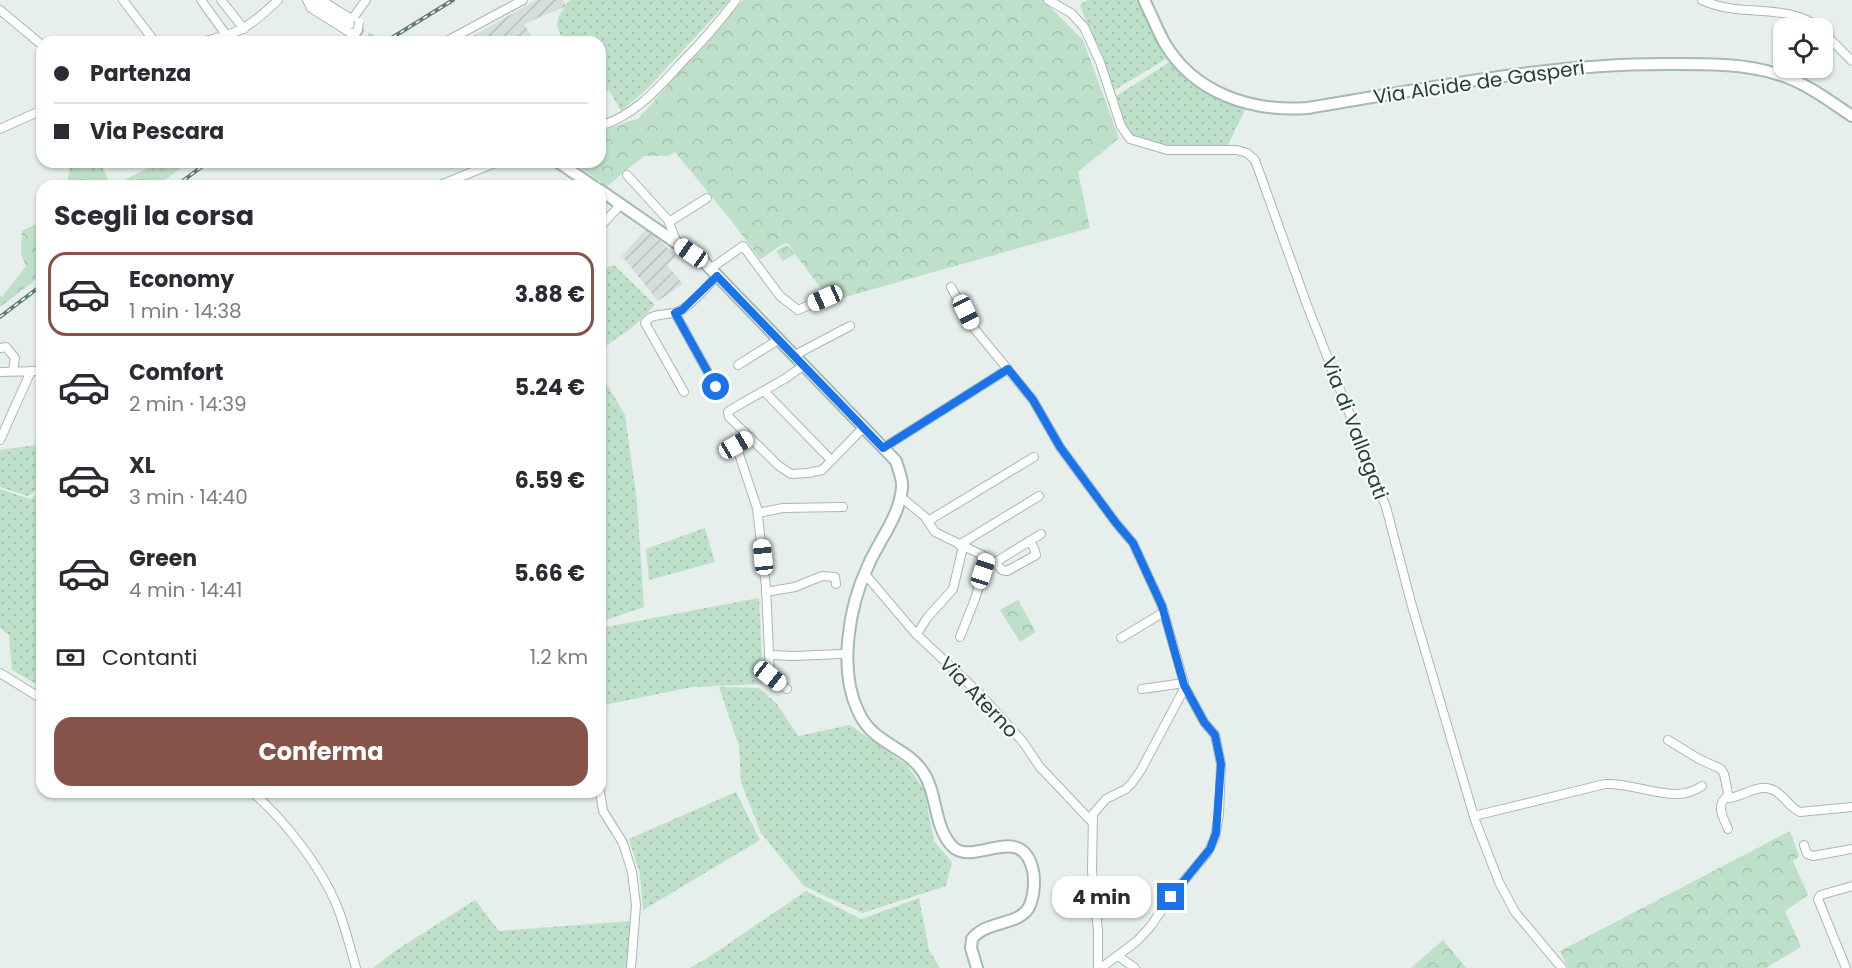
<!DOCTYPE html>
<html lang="it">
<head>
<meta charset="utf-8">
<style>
	body { margin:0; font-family:Poppins,sans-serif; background:#f2f2f3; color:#2b2b33; height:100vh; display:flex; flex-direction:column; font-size:22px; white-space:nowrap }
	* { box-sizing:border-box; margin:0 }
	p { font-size:20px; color:#7c7c81 }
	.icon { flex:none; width:33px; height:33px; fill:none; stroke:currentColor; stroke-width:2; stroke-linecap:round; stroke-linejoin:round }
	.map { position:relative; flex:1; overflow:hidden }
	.panel { position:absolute; left:36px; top:180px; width:570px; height:618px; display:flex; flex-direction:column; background:#fff; border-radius:18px; box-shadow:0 2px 4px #0004 }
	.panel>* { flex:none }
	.banner { position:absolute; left:36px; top:36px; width:570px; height:132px; border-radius:18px; box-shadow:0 2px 4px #0004; display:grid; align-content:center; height:132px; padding:0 18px; background:#fff }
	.fabs { position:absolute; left:1773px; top:18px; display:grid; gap:12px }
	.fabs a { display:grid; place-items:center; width:60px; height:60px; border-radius:12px; background:#fff; box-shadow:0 2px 4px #0004; font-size:30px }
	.end { position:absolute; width:27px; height:27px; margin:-14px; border:8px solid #1a73e8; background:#fff; box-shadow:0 0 0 3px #fff }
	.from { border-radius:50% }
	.bubble { position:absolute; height:42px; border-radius:18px; background:#fff; box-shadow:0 2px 4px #0004; font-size:20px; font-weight:700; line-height:42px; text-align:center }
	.car { position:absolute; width:18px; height:36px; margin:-18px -9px; border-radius:8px; box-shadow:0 0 4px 2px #0007; background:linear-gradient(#fff 24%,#345 0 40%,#fff 0 76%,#345 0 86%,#fff 0) }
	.banner b { display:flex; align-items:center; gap:21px; height:57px; font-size:22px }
	.banner b+b { border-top:2px solid #e1e1e2 }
	.banner i { width:15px; height:15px; background:#2b2b33 }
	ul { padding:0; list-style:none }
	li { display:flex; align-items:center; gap:18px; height:84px; margin:0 12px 9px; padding:0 6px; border:3px solid transparent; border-radius:18px }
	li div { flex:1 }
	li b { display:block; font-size:22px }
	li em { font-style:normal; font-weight:700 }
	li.selected { border-color:#855347 }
	li>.icon { width:54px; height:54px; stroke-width:1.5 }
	h2 { padding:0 18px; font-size:27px; line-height:72px }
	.pay { display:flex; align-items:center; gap:15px; height:66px; padding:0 18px; font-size:22px }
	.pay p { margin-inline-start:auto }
	.button { display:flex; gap:12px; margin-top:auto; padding:12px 18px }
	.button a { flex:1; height:69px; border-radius:18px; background:#855347; color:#fff; font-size:24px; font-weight:700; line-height:69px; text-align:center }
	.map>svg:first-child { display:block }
	.industrial { fill:url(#industrial-furrows) }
	.grass { fill:url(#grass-dots) }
	.forest { fill:url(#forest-crowns) }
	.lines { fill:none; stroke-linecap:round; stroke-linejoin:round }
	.secondary-tunnel { stroke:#bfccc8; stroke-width:10; stroke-dasharray:10 5; stroke-linecap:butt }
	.street-casing { stroke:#a8b8b2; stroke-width:10 }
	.secondary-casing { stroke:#a4bbb3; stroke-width:14 }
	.street { stroke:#fff; stroke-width:8 }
	.secondary { stroke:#fff; stroke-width:10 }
	.rail-casing { stroke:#5f7d75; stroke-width:4 }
	.rail { stroke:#f7fbf9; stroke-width:1.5; stroke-dasharray:4.5; stroke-linecap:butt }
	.street-bridge-casing { stroke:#a8b8b2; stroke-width:10; stroke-linecap:butt }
	.street-bridge { stroke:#fff; stroke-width:8 }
	.route { stroke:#1a73e8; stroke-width:8 }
	.labels { text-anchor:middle; stroke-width:4.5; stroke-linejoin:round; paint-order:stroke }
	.street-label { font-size:20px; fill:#24423a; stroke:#f7fbf9 }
</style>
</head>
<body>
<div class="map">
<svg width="1852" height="968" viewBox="0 0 1852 968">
	<defs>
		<pattern id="industrial-furrows" width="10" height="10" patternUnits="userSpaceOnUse" patternTransform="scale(1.5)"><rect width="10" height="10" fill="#d4dfda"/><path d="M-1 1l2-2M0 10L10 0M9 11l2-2" fill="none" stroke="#b6c1bc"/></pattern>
		<pattern id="grass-dots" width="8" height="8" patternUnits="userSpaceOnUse" patternTransform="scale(1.5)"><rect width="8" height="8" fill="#bfe0c8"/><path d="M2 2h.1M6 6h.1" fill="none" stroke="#a4c1ad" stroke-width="1.8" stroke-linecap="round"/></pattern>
		<pattern id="forest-crowns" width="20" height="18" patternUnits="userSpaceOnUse" patternTransform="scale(1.5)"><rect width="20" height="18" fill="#bfe0c8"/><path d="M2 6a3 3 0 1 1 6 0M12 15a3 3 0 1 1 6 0" fill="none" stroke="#a4c1ad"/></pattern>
	</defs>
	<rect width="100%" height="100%" fill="#e6efeb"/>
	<g class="industrial">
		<polygon points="536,0 563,0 566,6 524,24 535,42 464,41"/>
		<polygon points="647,228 676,256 667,265 683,284 658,301 622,256"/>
	</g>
	<g class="grass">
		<path d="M570 0H730L647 89 621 111 609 90 600 95V42H565C552 24 557 16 570 0Z"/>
		<polygon points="1087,0 1139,0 1169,57 1113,91 1080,5"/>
		<path d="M1173 60C1197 89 1211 95 1245 110L1228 145C1203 144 1140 154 1125 129 1119 120 1116 108 1113 98Z"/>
		<polygon points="614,265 655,305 634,326 600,350 600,270"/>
		<polygon points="600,373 625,415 637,501 644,607 600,622"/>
		<polygon points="42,435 42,486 28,496 0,487 0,450 36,445"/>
		<polygon points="0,489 30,499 42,490 42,687 12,670 9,635 0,628"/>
		<polygon points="705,528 715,562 649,580 646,549"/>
		<polygon points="759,598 763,684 692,687 600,706 600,628"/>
		<polygon points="719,687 759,688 777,704 798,736 850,725 907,765 924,790 934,841 952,862 946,886 862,913 804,886 761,833 741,782 739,746"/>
		<polygon points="736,792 760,840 643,910 640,874 629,839"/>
		<polygon points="806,891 861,919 919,898 929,950 940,968 690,968 709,957"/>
		<polygon points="475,900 499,931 632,921 628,968 373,968 395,951"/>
	</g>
	<g class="forest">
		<path d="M743 0H1043L1083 40 1119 138 1078 172 1090 228 831 301 795 254 783 261 776 251 786 245 795 253 787 243C777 246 770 254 760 259L730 219 675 152 668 156H644L606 187 574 162H600V131L639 118Z"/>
		<polygon points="70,162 110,162 102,166 111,186 67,186"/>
		<polygon points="159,162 189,162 157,186 113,186"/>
		<polygon points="42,221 42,275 0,307 0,295 2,297 26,266 21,254 22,231"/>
		<polygon points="1018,600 1036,632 1020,642 1000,610"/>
		<polygon points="1790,831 1799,856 1793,861 1808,895 1785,911 1801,947 1766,968 1568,968 1560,951"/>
		<polygon points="1443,940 1466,968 1411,968"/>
	</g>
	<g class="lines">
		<polyline class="secondary-tunnel" points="354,29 375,42"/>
		<defs>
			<g id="street">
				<polyline points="123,0 155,42"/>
				<polyline points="201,0 227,36"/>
				<polyline points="221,0 244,29"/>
				<polyline points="307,0 311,8 351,33"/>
				<polyline points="321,0 348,17 353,18 366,0"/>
				<polyline points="1048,0 1071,13 1084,27 1100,62 1121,126 1130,139 1167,150 1237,150 1247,153 1255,160 1307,305 1386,507 1412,606 1475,820 1499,882 1515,912 1562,968"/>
				<path d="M1702 0C1738 18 1787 2 1820 28"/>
				<polyline points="0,10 42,45"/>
				<polyline points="1822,31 1852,61"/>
				<path d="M201 42C240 33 249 28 278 0"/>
				<polyline points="445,42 523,0"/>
				<path d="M600 126C636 115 659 87 684 60 703 41 720 21 736 0"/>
				<polyline points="0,129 42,110"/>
				<polyline points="627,175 668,220 677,243"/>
				<polyline points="438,186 497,162"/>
				<polyline points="669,222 707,198"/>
				<polyline points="600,227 621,204"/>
				<polyline points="710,269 743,246 780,296 798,310 825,298"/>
				<polyline points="951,287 973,327 1033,400 1060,447 1116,523 1133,543 1162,606 1184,683 1183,691 1141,770 1132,783 1126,789 1106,799 1093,814 1092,871 1098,931 1098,968"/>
				<polyline points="675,313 716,387"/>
				<polyline points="0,348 6,347 15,358 13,371"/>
				<polyline points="793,356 850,326"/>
				<polyline points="738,365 778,340"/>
				<polyline points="803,366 786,378 732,409 728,412 729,417 779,466 791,474 808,473 822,470 863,428"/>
				<polyline points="0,372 42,371"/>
				<polyline points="764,391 831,460"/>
				<path d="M684 392 645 323C652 311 670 317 681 310 694 303 706 287 717 276"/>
				<polyline points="750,437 736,445 757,508 766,587 770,676 787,689"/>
				<polyline points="0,440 31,371"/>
				<polyline points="883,448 1008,369"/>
				<polyline points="900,496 925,517 935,532 982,555 994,563 1041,534"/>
				<polyline points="758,513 783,508 843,507"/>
				<polyline points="928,521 1034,457"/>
				<polyline points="959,545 1039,496"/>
				<polyline points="996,563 1002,570 1007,571 1036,555 1034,548 1030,542"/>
				<polyline points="865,574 915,633 982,696 1023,742 1040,767 1092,822"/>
				<polyline points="766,592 795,587 822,576 835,577 836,584"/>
				<polyline points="917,634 927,618 953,589 963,547"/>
				<polyline points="960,637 975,599 987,558"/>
				<polyline points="1121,638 1164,612"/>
				<polyline points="770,655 794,656 841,654"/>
				<polyline points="0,673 42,699"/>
				<polyline points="1142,689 1184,683"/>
				<path d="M1668 740 1699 759 1721 769 1724 774 1729 798C1746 796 1762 780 1778 793 1786 799 1791 808 1800 812L1852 807"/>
				<path d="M252 792C284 819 321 867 337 906 345 926 350 947 356 968"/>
				<polyline points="600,792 603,811 623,843 632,872 636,905 631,968"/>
				<path d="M1725 798C1716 808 1724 818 1728 829"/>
				<path d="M1474 816 1605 784C1637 782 1674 806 1702 786"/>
				<polyline points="1804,845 1807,854 1813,856 1852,849"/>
				<polyline points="1118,956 1135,968"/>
				<polyline points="1101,968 1137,941 1150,927 1173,894 1208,852 1215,837 1219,814 1221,764 1215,735 1204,722 1184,685"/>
				<polyline points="1846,968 1818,899 1821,895 1852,886"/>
			</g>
			<g id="secondary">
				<polyline points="311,0 354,29"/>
				<path d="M1144 0C1151 14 1157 29 1164 42 1194 94 1252 112 1308 108 1431 88 1553 62 1678 64 1711 64 1746 64 1777 74 1805 82 1828 100 1852 116"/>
				<polyline points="558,162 593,186"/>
				<path d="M600 190 704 262 896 461C898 469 903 479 902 487 900 516 879 540 868 566 849 606 838 669 858 711 873 745 905 745 923 772 938 794 933 827 953 847 974 867 1022 820 1033 871 1035 881 1034 897 1029 907 1019 926 986 920 972 939L971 948 977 968"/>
			</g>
		</defs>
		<use href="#street" class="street-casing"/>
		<use href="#secondary" class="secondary-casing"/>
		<use href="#street" class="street"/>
		<use href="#secondary" class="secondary"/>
		<defs>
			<g id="rail">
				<polyline points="385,42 453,0"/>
				<polyline points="176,186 208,162"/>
				<polyline points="0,317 42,285"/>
			</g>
		</defs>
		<use href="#rail" class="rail-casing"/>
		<use href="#rail" class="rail"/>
		<defs>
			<polyline id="street-bridge" points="351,33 356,33 358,29 359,22"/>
		</defs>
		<use href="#street-bridge" class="street-bridge-casing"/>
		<use href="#street-bridge" class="street-bridge"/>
	</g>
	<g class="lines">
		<polyline class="route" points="716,387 675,313 682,310 717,276 883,448 1008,369 1033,400 1060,447 1116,523 1133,543 1162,606 1184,685 1204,722 1215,735 1221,764 1216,833 1210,849 1171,897"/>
	</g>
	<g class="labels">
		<g class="street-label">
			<text transform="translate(1479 82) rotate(-8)" y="7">Via Alcide de Gasperi</text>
			<text transform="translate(1355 428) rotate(69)" y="7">Via di Vallagati</text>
			<text transform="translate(979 697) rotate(46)" y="7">Via Aterno</text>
		</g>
	</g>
</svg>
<div class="fabs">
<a><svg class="icon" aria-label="locate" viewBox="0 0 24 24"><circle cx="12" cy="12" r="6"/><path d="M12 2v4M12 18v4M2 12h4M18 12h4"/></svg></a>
</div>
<i class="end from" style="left:716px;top:387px"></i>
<i class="end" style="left:1171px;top:897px"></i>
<div class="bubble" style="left:1052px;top:876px;width:99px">4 min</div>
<i class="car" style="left:691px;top:253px;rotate:305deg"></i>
<i class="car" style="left:825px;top:298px;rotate:246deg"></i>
<i class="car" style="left:966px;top:312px;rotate:154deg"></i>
<i class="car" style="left:736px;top:445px;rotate:60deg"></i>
<i class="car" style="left:763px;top:557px;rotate:354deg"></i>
<i class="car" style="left:983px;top:571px;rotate:18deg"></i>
<i class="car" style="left:770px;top:676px;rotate:128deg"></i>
<div class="banner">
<b><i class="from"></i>Partenza</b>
<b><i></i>Via Pescara</b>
</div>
<section class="panel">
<h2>Scegli la corsa</h2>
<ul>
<li class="selected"><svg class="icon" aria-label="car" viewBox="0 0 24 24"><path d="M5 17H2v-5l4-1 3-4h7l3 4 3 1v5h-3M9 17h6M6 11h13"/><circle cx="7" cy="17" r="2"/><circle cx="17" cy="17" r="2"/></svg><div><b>Economy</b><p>1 min · 14:38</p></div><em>3.88 €</em></li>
<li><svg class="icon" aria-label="car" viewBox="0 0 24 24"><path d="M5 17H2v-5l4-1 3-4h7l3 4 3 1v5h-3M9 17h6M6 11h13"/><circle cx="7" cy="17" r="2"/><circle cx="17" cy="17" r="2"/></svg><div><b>Comfort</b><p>2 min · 14:39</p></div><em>5.24 €</em></li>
<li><svg class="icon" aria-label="car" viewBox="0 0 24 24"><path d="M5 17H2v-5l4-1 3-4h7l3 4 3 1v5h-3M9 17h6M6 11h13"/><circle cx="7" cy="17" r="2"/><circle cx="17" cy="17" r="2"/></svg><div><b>XL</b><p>3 min · 14:40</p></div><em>6.59 €</em></li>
<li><svg class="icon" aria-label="car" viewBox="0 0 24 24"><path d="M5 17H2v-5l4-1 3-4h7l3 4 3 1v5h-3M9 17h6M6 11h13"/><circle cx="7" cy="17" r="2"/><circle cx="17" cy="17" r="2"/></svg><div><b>Green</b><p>4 min · 14:41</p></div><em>5.66 €</em></li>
</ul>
<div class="pay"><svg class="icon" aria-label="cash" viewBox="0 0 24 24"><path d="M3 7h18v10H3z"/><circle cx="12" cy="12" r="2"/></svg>Contanti<p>1.2 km</p></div>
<div class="button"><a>Conferma</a></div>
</section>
</div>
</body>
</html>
